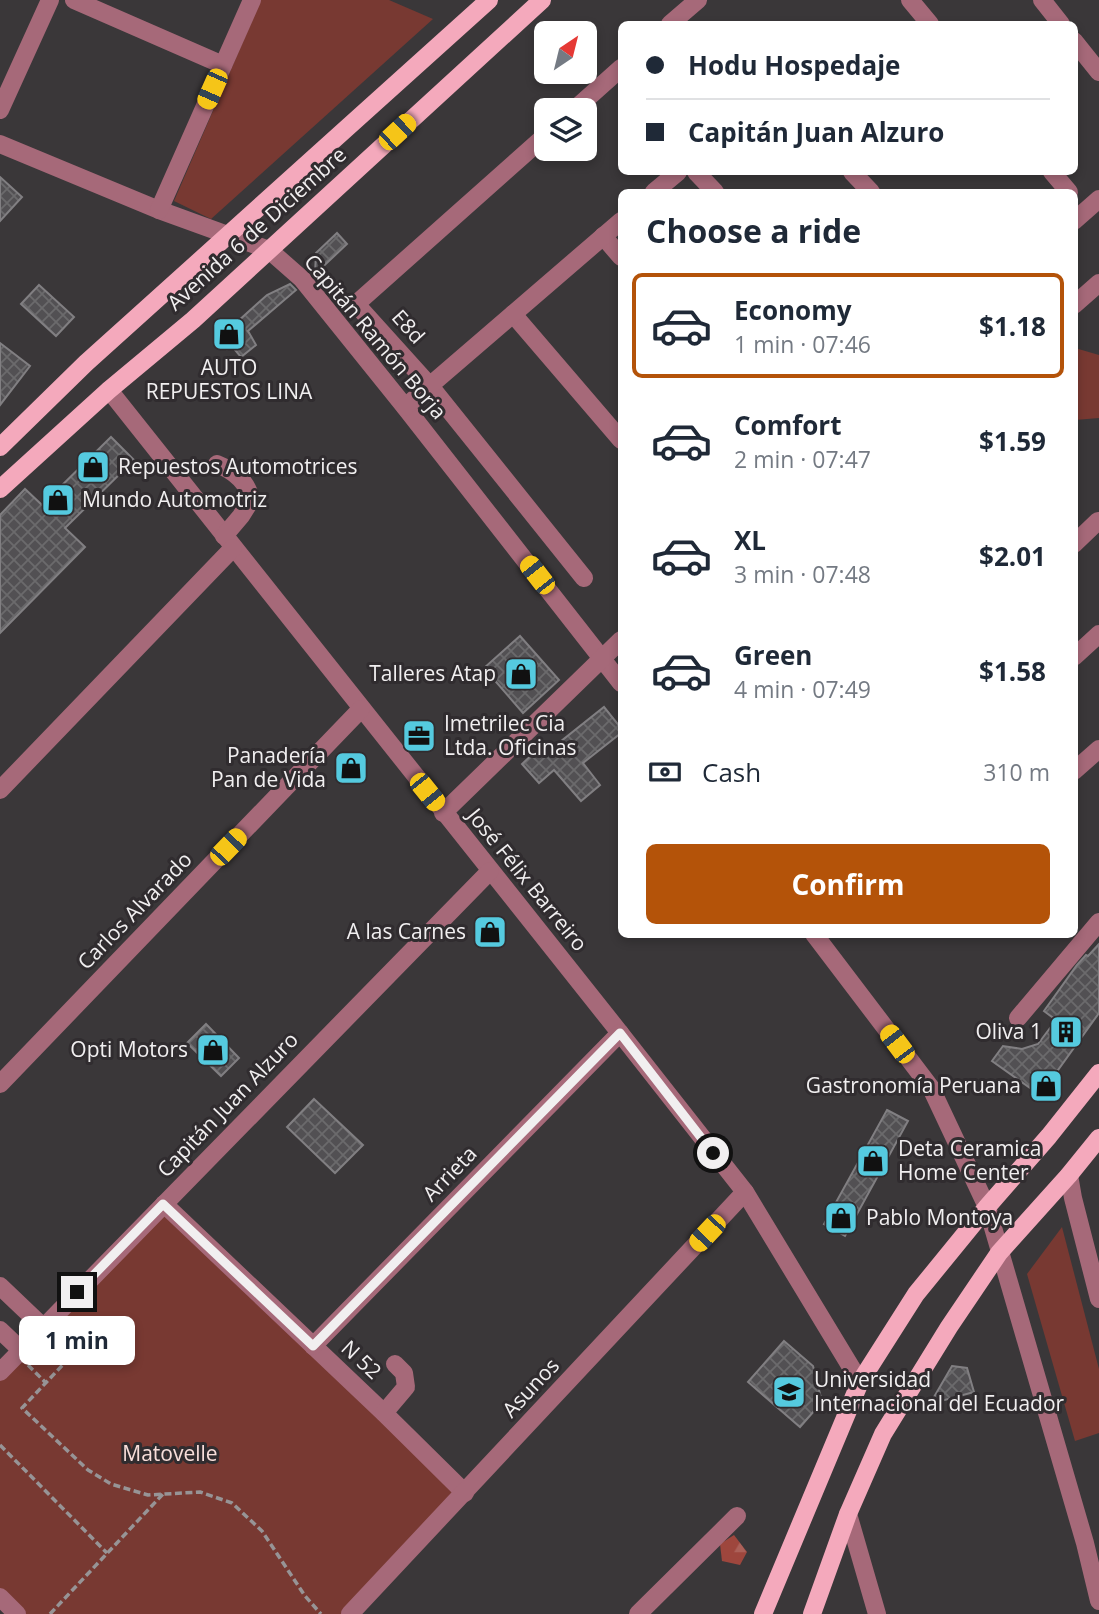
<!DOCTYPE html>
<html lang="en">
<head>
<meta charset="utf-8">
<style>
	body { margin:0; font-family:"Open Sans",sans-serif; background:#f2f2f3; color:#1f2937; height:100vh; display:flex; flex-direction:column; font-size:26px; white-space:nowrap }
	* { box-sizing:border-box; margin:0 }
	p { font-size:23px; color:#747a83 }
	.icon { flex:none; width:38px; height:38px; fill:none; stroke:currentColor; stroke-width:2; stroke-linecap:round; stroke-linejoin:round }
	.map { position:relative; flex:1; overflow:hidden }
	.drawer { position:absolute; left:618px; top:189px; width:460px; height:749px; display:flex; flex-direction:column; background:#fff; border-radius:10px; box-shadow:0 4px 10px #0003 }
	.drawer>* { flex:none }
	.hud { position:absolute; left:618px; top:21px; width:460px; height:154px; border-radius:10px; box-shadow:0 4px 10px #0003; display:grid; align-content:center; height:154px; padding:0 28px; background:#fff }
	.needle { width:46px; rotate:35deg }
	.buttons { position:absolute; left:534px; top:21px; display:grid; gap:14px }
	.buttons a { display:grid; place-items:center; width:63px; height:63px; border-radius:10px; background:#fff; box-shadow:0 4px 10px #0003; font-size:35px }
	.end { position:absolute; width:32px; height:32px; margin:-16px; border:9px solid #f1eff0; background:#111; box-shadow:0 0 0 4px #111 }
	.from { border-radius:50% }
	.bubble { position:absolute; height:49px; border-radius:10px; background:#fff; box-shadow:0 4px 10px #0003; font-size:23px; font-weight:700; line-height:49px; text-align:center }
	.car { position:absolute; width:21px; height:42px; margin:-21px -10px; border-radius:9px; box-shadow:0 0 5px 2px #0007; background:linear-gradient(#f5c518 24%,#345 0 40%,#f5c518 0 76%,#345 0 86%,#f5c518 0) }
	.hud b { display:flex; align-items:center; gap:24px; height:66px; font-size:26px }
	.hud b+b { border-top:2px solid #e0e1e3 }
	.hud i { width:18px; height:18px; background:#1f2937 }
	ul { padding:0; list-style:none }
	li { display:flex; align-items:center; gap:21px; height:105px; margin:0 14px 10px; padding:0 14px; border:4px solid transparent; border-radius:10px }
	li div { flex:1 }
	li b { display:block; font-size:26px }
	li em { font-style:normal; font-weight:700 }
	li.on { border-color:#b45309 }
	li>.icon { width:63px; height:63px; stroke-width:1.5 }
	h2 { padding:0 28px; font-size:32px; line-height:84px }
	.pay { display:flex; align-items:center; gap:18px; height:77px; padding:0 28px; font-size:26px }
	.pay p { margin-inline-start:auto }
	.button { display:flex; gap:14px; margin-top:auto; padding:14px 28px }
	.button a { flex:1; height:80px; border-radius:10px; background:#b45309; color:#fff; font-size:28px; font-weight:700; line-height:80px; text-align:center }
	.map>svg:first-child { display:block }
	.forest { fill:url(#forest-firs) }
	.green { fill:#783932 }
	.building { fill:url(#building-cross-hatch); stroke:#817f82; stroke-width:2 }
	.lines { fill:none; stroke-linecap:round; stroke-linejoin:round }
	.path { stroke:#979496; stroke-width:3.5; stroke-dasharray:7 3.5; stroke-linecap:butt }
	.minor { stroke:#a66979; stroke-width:18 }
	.major { stroke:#f4a9bc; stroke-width:18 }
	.route { stroke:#f1eff0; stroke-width:9 }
	.labels { text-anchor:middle; stroke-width:6; stroke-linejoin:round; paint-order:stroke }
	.street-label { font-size:21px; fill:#f1eff0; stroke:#302c2f }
	.poi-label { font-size:21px; fill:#f1eff0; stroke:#302c2f; text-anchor:start }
	.park-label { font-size:21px; fill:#f8deda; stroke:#302c2f }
</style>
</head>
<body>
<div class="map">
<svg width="1099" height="1614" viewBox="0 0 1099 1614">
	<defs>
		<pattern id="forest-firs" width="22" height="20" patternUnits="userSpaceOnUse" patternTransform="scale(1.75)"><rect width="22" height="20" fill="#9e463d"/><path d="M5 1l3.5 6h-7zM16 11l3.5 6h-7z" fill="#ac6159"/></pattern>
		<pattern id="building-cross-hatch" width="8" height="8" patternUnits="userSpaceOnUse" patternTransform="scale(1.75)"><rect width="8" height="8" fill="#525053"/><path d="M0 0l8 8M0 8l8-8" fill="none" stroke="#6b6a6c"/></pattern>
	</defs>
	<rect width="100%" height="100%" fill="#3a3739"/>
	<polygon class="forest" points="734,1535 747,1552 740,1565 722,1561 720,1544"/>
	<g class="green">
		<polygon points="261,0 389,0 433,19 211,219 174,201"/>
		<polygon points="1075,348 1099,355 1099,418 1075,420"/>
		<polygon points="166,1206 461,1494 344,1614 7,1614 0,1607 0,1375"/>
		<polygon points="1062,1227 1099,1369 1099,1433 1075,1441 1027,1274"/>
	</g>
	<g class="building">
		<polygon points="0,177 22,197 0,221"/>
		<polygon points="337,233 347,244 315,274 316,253"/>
		<polygon points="290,284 296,290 248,331 256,345 241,357 231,345 227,349 218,339 267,295"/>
		<polygon points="39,285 74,317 56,336 21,304"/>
		<polygon points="0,343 30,366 0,405"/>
		<polygon points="111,437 134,460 65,528 85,547 0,633 0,515 25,489 42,505"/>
		<polygon points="520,636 559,680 523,713 484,668"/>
		<polygon points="604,707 621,728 621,733 583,763 600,785 581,801 554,770 539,783 522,764 536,751 541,757"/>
		<polygon points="1099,944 1099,1013 1040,1095 992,1061 1003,1046 1022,1049 1038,1044 1056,1020 1044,1011 1077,965 1086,955 1088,956"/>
		<polygon points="206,1024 239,1058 221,1076 187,1043"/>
		<polygon points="314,1099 363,1145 335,1173 287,1127"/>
		<polygon points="887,1110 908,1121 845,1236 824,1224"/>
		<polygon points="784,1341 813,1366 822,1402 800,1427 748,1382"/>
		<polygon points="952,1366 967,1368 974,1392 930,1404"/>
	</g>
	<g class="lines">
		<g class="path">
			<polyline points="91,1335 22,1408 88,1470 111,1484 148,1495 200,1492 232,1503 262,1531 305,1596 321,1614"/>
			<polyline points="28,1365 45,1382"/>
			<polyline points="0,1445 107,1553"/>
			<polyline points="50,1614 163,1494"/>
		</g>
		<g class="minor">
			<polyline points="74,0 223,65"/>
			<polyline points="910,0 930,24"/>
			<polyline points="1042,0 1061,24"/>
			<polyline points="670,24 698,0"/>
			<polyline points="1074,41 1099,72"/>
			<polyline points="0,110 50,0"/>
			<polyline points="574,110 621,68"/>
			<polyline points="546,135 356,304 430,386 584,578"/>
			<polyline points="0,144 159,210 269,250 302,279 405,407 621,683"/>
			<polyline points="696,172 715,192"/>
			<polyline points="852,172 871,192"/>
			<polyline points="1052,172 1069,192"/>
			<polyline points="654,192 678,172"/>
			<polyline points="159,210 252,0"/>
			<polyline points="1074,221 1099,199"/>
			<polyline points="603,236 621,257"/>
			<polyline points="1074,305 1099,283"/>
			<polyline points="513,314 621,440"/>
			<polyline points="109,390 620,1033 745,1192 860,1382"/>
			<polyline points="405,407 621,221"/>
			<path d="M217 464C234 471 248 482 251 500L241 516 224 536"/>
			<polyline points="1074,544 1098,521"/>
			<polyline points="1074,657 1099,634"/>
			<polyline points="1074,771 1099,749"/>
			<polyline points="0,790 233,548"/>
			<polyline points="443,813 621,640"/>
			<polyline points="814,934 931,1088 987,1207 1085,1543 1099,1601"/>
			<polyline points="1018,1018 1099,922"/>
			<polyline points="0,1084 361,709"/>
			<polyline points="1069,1175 1073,1198 1099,1299"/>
			<polyline points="164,1204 384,1413 465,1493"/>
			<polyline points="0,1286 43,1327"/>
			<polyline points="0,1330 21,1350"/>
			<polyline points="313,1346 620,1033"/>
			<polyline points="0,1372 490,871"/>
			<polyline points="384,1413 406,1387 404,1373 395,1364"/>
			<polyline points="848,1514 877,1614"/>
			<polyline points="0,1597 17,1614"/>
			<polyline points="350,1614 745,1192"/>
			<polyline points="638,1614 737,1516"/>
		</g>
		<g class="major">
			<polyline points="0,447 86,363 489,0"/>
			<polyline points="0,489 109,390 193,320 542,0"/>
			<polyline points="763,1614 860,1382 916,1294 987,1207 1049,1136 1099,1073"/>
			<polyline points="812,1614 848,1514 883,1434 949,1327 999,1253 1069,1175 1099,1138"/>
		</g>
	</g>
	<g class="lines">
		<polyline class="route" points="77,1292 163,1204 313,1346 620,1033 713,1153"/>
	</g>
	<defs>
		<symbol id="shop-square" viewBox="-11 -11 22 22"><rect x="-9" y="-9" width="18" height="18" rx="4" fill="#55cadf" stroke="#302c2f"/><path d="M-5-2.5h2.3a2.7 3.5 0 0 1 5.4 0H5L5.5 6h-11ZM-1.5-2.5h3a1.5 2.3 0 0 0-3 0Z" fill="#111"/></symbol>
		<symbol id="office-square" viewBox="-11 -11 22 22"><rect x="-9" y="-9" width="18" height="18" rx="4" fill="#55cadf" stroke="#302c2f"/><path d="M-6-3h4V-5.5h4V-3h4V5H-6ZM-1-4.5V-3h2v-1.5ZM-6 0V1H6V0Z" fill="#111"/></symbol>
		<symbol id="building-square" viewBox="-11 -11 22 22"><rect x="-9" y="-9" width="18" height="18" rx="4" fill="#55cadf" stroke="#302c2f"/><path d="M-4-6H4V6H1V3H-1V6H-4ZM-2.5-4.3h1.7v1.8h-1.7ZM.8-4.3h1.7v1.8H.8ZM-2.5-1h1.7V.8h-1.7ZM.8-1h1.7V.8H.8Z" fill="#111"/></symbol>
		<symbol id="university-square" viewBox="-11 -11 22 22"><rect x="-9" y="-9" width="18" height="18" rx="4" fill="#55cadf" stroke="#302c2f"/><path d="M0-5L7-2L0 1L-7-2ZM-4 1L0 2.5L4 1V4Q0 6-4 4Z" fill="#111"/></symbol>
	</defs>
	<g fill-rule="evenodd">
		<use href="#shop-square" x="210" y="315" width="38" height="38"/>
		<use href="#shop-square" x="74" y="448" width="38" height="38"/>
		<use href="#shop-square" x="39" y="481" width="38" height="38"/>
		<use href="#shop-square" x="502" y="655" width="38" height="38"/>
		<use href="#office-square" x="400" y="717" width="38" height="38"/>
		<use href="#shop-square" x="332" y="749" width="38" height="38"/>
		<use href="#shop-square" x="471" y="913" width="38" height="38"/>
		<use href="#building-square" x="1047" y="1013" width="38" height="38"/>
		<use href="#shop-square" x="194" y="1031" width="38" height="38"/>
		<use href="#shop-square" x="1027" y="1067" width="38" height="38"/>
		<use href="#shop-square" x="854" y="1142" width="38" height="38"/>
		<use href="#shop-square" x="822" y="1199" width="38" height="38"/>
		<use href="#university-square" x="770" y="1373" width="38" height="38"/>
	</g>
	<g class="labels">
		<g class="street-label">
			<text transform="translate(257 229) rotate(-42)" y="7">Avenida 6 de Diciembre</text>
			<text transform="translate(408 327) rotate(48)" y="7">E8d</text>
			<text transform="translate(375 337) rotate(50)" y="7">Capitán Ramón Borja</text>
			<text transform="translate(527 880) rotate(51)" y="7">José Félix Barreiro</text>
			<text transform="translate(135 911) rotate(-46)" y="7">Carlos Alvarado</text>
			<text transform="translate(228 1105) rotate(-46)" y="7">Capitán Juan Alzuro</text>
			<text transform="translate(450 1174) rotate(-46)" y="7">Arrieta</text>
			<text transform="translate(361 1360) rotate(43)" y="7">N 52</text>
			<text transform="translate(531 1388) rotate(-47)" y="7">Asunos</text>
		</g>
		<g class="poi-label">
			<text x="229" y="375" text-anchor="middle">AUTO<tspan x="229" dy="24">REPUESTOS LINA</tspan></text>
			<text x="118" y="474">Repuestos Automotrices</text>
			<text x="82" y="507">Mundo Automotriz</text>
			<text x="496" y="681" text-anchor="end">Talleres Atap</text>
			<text x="444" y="731">Imetrilec Cia<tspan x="444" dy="24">Ltda. Oficinas</tspan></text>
			<text x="326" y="763" text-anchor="end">Panadería<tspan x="326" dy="24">Pan de Vida</tspan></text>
			<text x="466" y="939" text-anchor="end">A las Carnes</text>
			<text x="1042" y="1039" text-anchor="end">Oliva 1</text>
			<text x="188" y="1057" text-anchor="end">Opti Motors</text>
			<text x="1021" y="1093" text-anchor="end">Gastronomía Peruana</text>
			<text x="898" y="1156">Deta Ceramica<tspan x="898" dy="24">Home Center</tspan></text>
			<text x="866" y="1225">Pablo Montoya</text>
			<text x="814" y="1387">Universidad<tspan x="814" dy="24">Internacional del Ecuador</tspan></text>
		</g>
		<g class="park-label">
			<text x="170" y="1461">Matovelle</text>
		</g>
	</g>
</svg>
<div class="buttons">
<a><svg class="needle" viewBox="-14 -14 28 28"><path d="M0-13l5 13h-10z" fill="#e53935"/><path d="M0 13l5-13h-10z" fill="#747a83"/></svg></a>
<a><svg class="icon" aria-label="layers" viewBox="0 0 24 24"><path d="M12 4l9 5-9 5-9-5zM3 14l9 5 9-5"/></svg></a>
</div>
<i class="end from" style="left:713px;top:1153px"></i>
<i class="end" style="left:77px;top:1292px"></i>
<div class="bubble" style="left:19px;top:1316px;width:116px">1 min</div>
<i class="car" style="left:212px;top:89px;rotate:204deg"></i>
<i class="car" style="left:397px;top:132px;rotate:47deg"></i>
<i class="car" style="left:537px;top:575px;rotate:322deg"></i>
<i class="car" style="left:427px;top:792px;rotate:141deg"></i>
<i class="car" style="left:228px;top:847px;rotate:44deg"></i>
<i class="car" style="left:897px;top:1044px;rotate:323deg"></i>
<i class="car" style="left:707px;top:1233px;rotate:223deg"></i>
<div class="hud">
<b><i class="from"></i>Hodu Hospedaje</b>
<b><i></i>Capitán Juan Alzuro</b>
</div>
<section class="drawer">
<h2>Choose a ride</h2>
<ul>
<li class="on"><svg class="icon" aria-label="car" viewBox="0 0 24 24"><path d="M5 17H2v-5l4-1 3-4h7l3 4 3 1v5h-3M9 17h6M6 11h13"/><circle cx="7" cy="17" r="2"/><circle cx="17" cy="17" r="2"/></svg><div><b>Economy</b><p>1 min · 07:46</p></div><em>$1.18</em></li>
<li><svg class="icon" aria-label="car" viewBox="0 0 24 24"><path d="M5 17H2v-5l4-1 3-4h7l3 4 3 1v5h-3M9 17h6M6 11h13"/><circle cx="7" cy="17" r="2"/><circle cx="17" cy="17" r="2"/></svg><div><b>Comfort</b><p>2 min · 07:47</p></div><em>$1.59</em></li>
<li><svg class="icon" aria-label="car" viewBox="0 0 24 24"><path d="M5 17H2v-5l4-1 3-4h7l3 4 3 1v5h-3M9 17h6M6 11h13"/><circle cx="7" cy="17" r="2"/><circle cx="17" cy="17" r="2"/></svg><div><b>XL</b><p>3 min · 07:48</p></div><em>$2.01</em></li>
<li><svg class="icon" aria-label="car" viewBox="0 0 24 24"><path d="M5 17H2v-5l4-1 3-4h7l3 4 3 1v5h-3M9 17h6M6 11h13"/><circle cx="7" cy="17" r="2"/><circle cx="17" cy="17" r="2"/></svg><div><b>Green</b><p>4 min · 07:49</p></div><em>$1.58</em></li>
</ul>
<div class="pay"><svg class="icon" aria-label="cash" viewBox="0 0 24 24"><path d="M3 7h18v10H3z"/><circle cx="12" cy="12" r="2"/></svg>Cash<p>310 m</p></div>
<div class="button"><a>Confirm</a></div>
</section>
</div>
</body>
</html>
